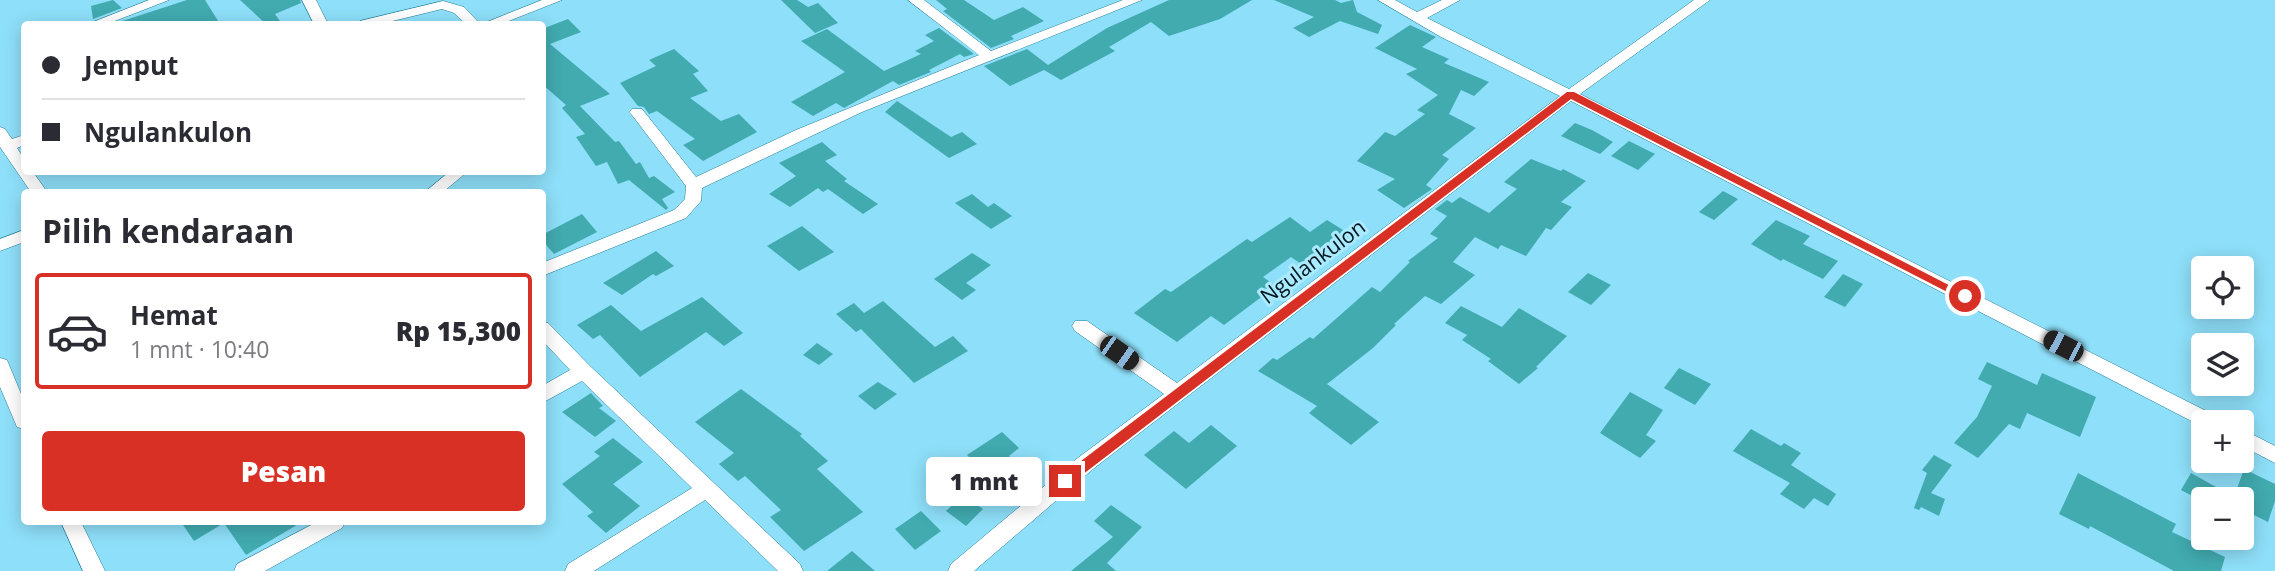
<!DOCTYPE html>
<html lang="id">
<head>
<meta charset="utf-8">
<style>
	body { margin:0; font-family:"Open Sans",sans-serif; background:#f7f7f7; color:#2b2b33; height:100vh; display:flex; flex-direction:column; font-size:26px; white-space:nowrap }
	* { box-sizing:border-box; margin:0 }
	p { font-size:23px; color:#7c7c81 }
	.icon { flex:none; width:38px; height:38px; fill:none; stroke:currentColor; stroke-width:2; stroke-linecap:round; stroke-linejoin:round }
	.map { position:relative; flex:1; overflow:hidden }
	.panel { position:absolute; left:21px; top:189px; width:525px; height:336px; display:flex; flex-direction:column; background:#fff; border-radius:7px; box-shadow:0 4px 18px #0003 }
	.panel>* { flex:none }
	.hud { position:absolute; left:21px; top:21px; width:525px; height:154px; border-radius:7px; box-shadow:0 4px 18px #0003; display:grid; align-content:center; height:154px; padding:0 21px; background:#fff }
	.controls { position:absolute; left:2191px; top:256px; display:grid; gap:14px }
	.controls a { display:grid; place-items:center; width:63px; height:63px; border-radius:7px; background:#fff; box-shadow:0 4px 18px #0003; font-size:35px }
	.end { position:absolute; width:32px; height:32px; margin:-16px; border:9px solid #d93025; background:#fff; box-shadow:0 0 0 4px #fff }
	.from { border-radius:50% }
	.bubble { position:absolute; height:49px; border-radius:7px; background:#fff; box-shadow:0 4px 18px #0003; font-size:23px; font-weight:800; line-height:49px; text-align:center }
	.car { position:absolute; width:21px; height:42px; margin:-21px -10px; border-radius:9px; box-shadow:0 0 5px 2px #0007; background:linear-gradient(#222 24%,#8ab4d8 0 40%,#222 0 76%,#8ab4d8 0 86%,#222 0) }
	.hud b { display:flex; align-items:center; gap:24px; height:66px; font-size:26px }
	.hud b+b { border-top:2px solid #e1e1e2 }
	.hud i { width:18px; height:18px; background:#2b2b33 }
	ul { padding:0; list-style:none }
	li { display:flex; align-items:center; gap:21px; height:116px; margin:0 14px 10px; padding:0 7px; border:4px solid transparent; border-radius:7px }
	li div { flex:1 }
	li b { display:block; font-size:26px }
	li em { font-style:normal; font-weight:800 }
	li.on { border-color:#d93025 }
	li>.icon { width:63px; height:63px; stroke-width:1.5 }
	h2 { padding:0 21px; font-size:32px; line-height:84px }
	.primary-button { display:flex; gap:14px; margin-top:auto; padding:14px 21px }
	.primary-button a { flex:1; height:80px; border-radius:7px; background:#d93025; color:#fff; font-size:28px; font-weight:800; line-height:80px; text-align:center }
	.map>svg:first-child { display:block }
	.building { fill:#41abb0 }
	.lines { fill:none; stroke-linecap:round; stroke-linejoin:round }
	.street-casing { stroke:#257c94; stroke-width:1 }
	.street { fill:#fff; fill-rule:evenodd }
	.route { fill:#d93025 }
	.labels { text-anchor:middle; stroke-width:6; stroke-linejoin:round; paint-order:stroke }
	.street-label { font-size:21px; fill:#00151c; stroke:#aaeaff }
</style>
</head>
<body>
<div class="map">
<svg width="2275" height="571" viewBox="0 0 2275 571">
	<rect width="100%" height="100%" fill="#8edff9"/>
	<g class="building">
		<polygon points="113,0 122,8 93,19 91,6"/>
		<polygon points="187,0 205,0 220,24 113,24"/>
		<polygon points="240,0 300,0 301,3 275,14 282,24 266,24"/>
		<polygon points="781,0 797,0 808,7 818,3 838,23 815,33"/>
		<polygon points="936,0 964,0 994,20 1023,7 1044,21 1011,36 1014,39 991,48 943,11 947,9"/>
		<polygon points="1169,0 1252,0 1220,19 1169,36 1151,22 1109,47 1115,51 1061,80 1044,70 1010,86 984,66 1027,49 1048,65 1107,28"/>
		<polygon points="1274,0 1335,0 1341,3 1353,0 1357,12 1382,25 1378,34 1340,21 1309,37 1293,28 1314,17"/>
		<polygon points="568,19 581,32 550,44 610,94 580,106 615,142 619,141 636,164 640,162 649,178 654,176 675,192 662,199 668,208 666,210 629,180 618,184 607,162 596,166 576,137 585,134 562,108 566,105 542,84 542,29"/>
		<polygon points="1410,25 1436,37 1422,47 1449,59 1444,63 1489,82 1474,96 1461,90 1449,114 1476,128 1442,155 1449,159 1426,185 1432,189 1404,208 1377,190 1395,179 1357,161 1385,132 1395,136 1425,114 1417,110 1438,95 1406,74 1417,69 1375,48"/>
		<polygon points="939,28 974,54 964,57 960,54 929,70 931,72 899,85 893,81 844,108 836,103 813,116 791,102 845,72 801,41 827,29 884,71 921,54 915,51 934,41 925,35"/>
		<polygon points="674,49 699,71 693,74 708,91 690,98 721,121 739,114 757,132 703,161 683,145 695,139 657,111 649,114 644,107 638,106 620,83 656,66 649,60"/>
		<polygon points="897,101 951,137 962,132 977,144 949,158 885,112"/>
		<polygon points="1575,123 1592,130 1613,142 1600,154 1561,136"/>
		<polygon points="1629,141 1655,154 1638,170 1611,156"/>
		<polygon points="822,142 837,155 825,161 847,179 844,181 878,204 863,214 828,189 823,192 818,188 790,207 769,194 796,176 779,163"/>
		<polygon points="1531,159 1561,171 1563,169 1586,181 1561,202 1572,207 1551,230 1546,228 1526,256 1501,245 1498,249 1475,237 1453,262 1475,275 1441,304 1425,296 1394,324 1396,325 1373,348 1327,384 1379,422 1351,445 1309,413 1317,406 1258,371 1273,358 1277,360 1310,337 1313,339 1372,287 1380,292 1410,262 1408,261 1438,238 1430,234 1447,216 1435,209 1447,200 1452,203 1460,197 1489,213 1517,189 1504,182"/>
		<polygon points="1723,191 1738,199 1714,220 1699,212"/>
		<polygon points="972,194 988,207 994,203 1012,216 991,229 955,203"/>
		<polygon points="582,214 597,232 554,254 542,240 542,235"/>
		<polygon points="1290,217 1310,232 1327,220 1351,235 1304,266 1291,257 1263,277 1276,286 1224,325 1211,316 1177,342 1134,313 1165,289 1171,292 1247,239 1252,242"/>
		<polygon points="1776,220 1810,236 1803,244 1838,261 1823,279 1783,259 1781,261 1751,244"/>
		<polygon points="802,226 834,252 799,271 767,246"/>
		<polygon points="656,251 674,266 656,276 653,274 622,295 603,283"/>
		<polygon points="972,253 991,265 966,283 976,290 962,300 934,279"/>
		<polygon points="1588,273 1611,285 1591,305 1568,292"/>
		<polygon points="1843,274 1863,284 1845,307 1824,297"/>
		<polygon points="702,297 743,333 724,346 706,332 640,377 600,335 593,339 577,325 611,305 641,331"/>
		<polygon points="883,301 935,347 953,336 968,351 914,383 861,329 856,332 836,314 854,303 864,313"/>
		<polygon points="1461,306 1502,327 1519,308 1567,336 1536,367 1538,368 1519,384 1488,361 1491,359 1462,340 1467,335 1445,323"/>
		<polygon points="817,343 833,354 819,365 803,355"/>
		<polygon points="1987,362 2037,385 2042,373 2096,397 2080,437 2027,413 2020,429 2009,424 1978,458 1954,443 1977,417 1992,386 1978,379"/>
		<polygon points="1679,368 1711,384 1695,405 1664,388"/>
		<polygon points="878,382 897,394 875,410 858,396"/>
		<polygon points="741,389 802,434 800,436 828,461 817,469 863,512 804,551 770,517 781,510 745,476 738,481 719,464 734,453 695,422"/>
		<polygon points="1630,392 1663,410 1646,435 1656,441 1640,458 1600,433"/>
		<polygon points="591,393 603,406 599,408 616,421 595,437 562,412"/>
		<polygon points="1211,425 1237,446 1186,489 1144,455 1174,431 1189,443"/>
		<polygon points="1751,429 1781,446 1784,443 1801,453 1791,465 1836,494 1828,506 1814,498 1804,509 1780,494 1790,483 1733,451"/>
		<polygon points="1002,432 1019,448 1009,456 1026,473 1003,490 967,455"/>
		<polygon points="613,438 643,462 613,484 640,506 606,533 587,516 593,512 562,484 600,456 594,452"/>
		<polygon points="1934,455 1952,465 1931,493 1945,499 1939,516 1921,507 1919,510 1914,508 1927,473 1922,470"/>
		<polygon points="2244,469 2275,484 2275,501 2268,522 2242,509 2242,499 2198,499 2181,490 2191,473 2234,497"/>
		<polygon points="2078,473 2176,524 2172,532 2225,557 2221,571 2174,571 2090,526 2089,529 2059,514"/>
		<polygon points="963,495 983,509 966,526 946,511"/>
		<polygon points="1111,505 1142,527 1107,563 1116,571 1071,571 1113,537 1094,521"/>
		<polygon points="921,511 941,531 915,550 895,529"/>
		<polygon points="181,522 302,522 246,555 224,523 194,541"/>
		<polygon points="852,551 875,571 827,571"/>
	</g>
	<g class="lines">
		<defs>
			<g id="street">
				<polygon points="149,0 169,0 107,24 88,24"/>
				<polygon points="302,0 316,0 328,24 314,24"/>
				<polygon points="542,0 562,0 501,24 482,24"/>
				<polygon points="908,0 924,0 991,51 1123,0 1142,0 862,112 702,188 701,201 686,218 542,276 542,263 674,210 685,199 686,186 632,115 629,112 632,109 642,109 696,177 796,130 979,55"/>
				<polygon points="1378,0 1395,0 1417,12 1442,0 1460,0 1427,18 1569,89 1694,0 1710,0 1580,94 2218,417 2221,422 2203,422 2203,427 1571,101 1093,469 974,571 948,571 951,564 1079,457 1164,394 1075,331 1072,326 1075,321 1087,321 1177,383 1560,96 1441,37"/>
				<polygon points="443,1 464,7 480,24 466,24 454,13 442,9 380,24 358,24 360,21"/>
				<polygon points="0,127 5,129 12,139 24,135 24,145 17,148 24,159 24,172 33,172 47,192 31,192 0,147"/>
				<polygon points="449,172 467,172 443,192 425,192"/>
				<polygon points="24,230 24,242 0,251 0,239"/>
				<polygon points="542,322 548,323 590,366 800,564 803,571 778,571 705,500 594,571 565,571 568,564 692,488 582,381 542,403 542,386 570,370 542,340"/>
				<polygon points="0,358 7,360 24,401 24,429 17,427 0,387"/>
				<polygon points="2242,429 2275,446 2275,463 2242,446"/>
				<polygon points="61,522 81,522 105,571 83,571"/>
				<polygon points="317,522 345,522 342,528 265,571 234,571 237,564"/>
			</g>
		</defs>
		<use href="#street" class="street-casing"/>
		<use href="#street" class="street"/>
	</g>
	<polygon class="route" points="1567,92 1574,92 1970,296 1969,299 1961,299 1571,99 1069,485 1060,485 1060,477"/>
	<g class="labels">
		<g class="street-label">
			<text transform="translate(1313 262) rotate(-37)" y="7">Ngulankulon</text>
		</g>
	</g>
</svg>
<div class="controls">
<a><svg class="icon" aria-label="locate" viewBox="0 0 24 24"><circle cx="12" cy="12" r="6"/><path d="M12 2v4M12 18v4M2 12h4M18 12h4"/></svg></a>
<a><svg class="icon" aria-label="layers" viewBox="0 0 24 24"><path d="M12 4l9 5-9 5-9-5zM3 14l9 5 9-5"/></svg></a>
<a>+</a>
<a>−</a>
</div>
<i class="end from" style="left:1965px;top:296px"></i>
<i class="end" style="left:1065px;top:481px"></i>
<div class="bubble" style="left:926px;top:457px;width:116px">1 mnt</div>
<i class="car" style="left:2063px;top:346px;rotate:297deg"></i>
<i class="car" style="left:1119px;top:353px;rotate:125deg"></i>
<div class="hud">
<b><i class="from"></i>Jemput</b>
<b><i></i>Ngulankulon</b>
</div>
<section class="panel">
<h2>Pilih kendaraan</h2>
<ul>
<li class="on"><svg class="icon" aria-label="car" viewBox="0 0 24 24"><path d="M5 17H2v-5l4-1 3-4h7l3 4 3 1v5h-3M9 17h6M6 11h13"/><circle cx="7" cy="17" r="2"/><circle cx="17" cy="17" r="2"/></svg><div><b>Hemat</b><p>1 mnt · 10:40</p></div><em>Rp 15,300</em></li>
</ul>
<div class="primary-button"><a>Pesan</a></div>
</section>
</div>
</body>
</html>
